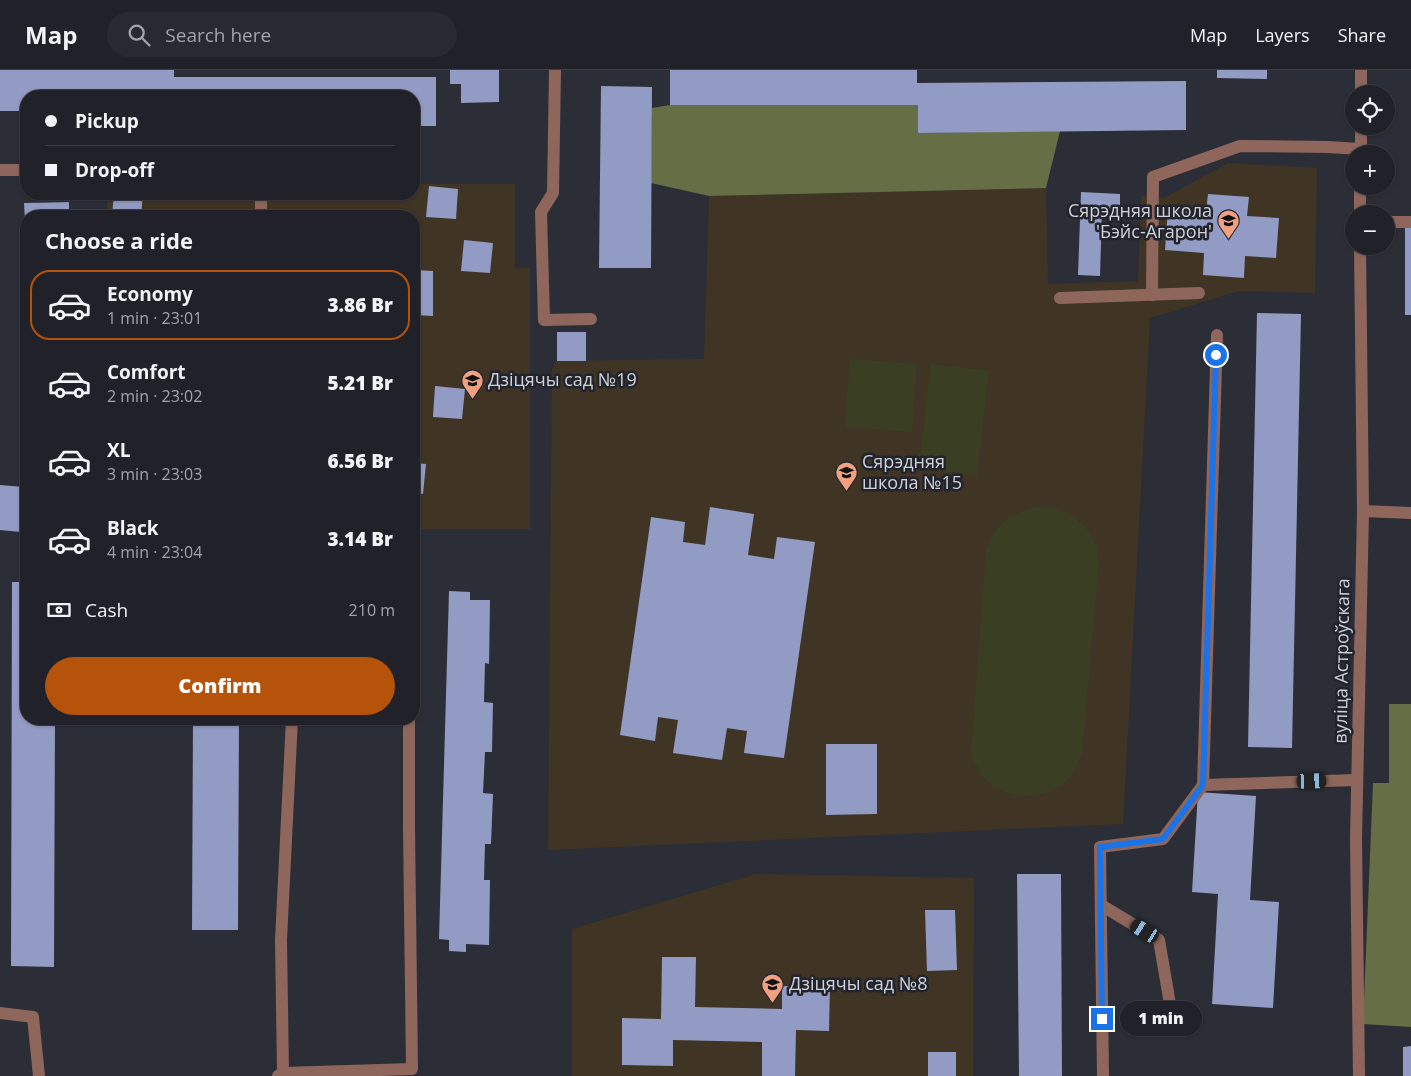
<!DOCTYPE html>
<html lang="en">
<head>
<meta charset="utf-8">
<style>
	body { margin:0; font-family:"Open Sans",sans-serif; background:#292a31; color:#f1f3f6; height:100vh; display:flex; flex-direction:column; font-size:19px; white-space:nowrap }
	* { box-sizing:border-box; margin:0 }
	p { font-size:16px; color:#a2a4a8 }
	.icon { flex:none; width:28px; height:28px; fill:none; stroke:currentColor; stroke-width:2; stroke-linecap:round; stroke-linejoin:round }
	.map { position:relative; flex:1; overflow:hidden }
	.side { position:absolute; left:20px; top:140px; width:400px; height:515px; display:flex; flex-direction:column; background:#212229; border-radius:20px; box-shadow:0 1px 4px #0004,0 0 0 1px #3e3f46 }
	.side>* { flex:none }
	.banner { position:absolute; left:20px; top:20px; width:400px; height:110px; border-radius:20px; box-shadow:0 1px 4px #0004,0 0 0 1px #3e3f46; display:grid; align-content:center; height:110px; padding:0 25px; background:#212229 }
	.tools { position:absolute; left:1345px; top:15px; display:grid; gap:10px }
	.tools a { display:grid; place-items:center; width:50px; height:50px; border-radius:50%; background:#212229; box-shadow:0 1px 4px #0004,0 0 0 1px #3e3f46; font-size:25px }
	.end { position:absolute; width:22px; height:22px; margin:-11px; border:6px solid #1a73e8; background:#fff; box-shadow:0 0 0 2px #fff }
	.from { border-radius:50% }
	.bubble { position:absolute; height:35px; border-radius:18px; background:#212229; box-shadow:0 1px 4px #0004,0 0 0 1px #3e3f46; font-size:16px; font-weight:800; line-height:35px; text-align:center }
	.car { position:absolute; width:15px; height:30px; margin:-15px -8px; border-radius:6px; box-shadow:0 0 4px 1px #0007; background:linear-gradient(#222 24%,#8ab4d8 0 40%,#222 0 76%,#8ab4d8 0 86%,#222 0) }
	.banner b { display:flex; align-items:center; gap:18px; height:48px; font-size:19px }
	.banner b+b { border-top:1px solid #3e3f46 }
	.banner i { width:12px; height:12px; background:#f1f3f6 }
	ul { padding:0; list-style:none }
	li { display:flex; align-items:center; gap:15px; height:70px; margin:0 10px 8px; padding:0 15px; border:2px solid transparent; border-radius:20px }
	li div { flex:1 }
	li b { display:block; font-size:19px }
	li em { font-style:normal; font-weight:800 }
	li.current { border-color:#b45309 }
	li>.icon { width:45px; height:45px; stroke-width:1.5 }
	h2 { padding:0 25px; font-size:22px; line-height:60px }
	.pay { display:flex; align-items:center; gap:12px; height:55px; padding:0 25px; font-size:19px }
	.pay p { margin-inline-start:auto }
	.primary-button { display:flex; gap:10px; margin-top:auto; padding:10px 25px }
	.primary-button a { flex:1; height:58px; border-radius:30px; background:#b45309; color:#fff; font-size:20px; font-weight:800; line-height:58px; text-align:center }
	header { display:flex; align-items:center; gap:30px; box-sizing:border-box; height:70px; padding:0 25px; background:#212229; border-bottom:1px solid #3e3f46 }
	header strong { font-size:24px }
	nav { display:flex; gap:28px; margin-inline-start:auto; font-size:18px }
	.search { width:350px; height:45px; background:#292a31; display:flex; align-items:center; gap:12px; box-sizing:border-box; padding:0 18px; border-radius:28px; color:#a2a4a8; font-size:19px }
	.map>svg:first-child { display:block }
	.education { fill:#403425 }
	.green { fill:#3a3f24 }
	.forest { fill:#666e45 }
	.building { fill:#929bc4 }
	.lines { fill:none; stroke-linecap:round; stroke-linejoin:round }
	.minor { stroke:#8e665c; stroke-width:12 }
	.route { stroke:#1a73e8; stroke-width:6 }
	.labels { text-anchor:middle; stroke-width:5; stroke-linejoin:round; paint-order:stroke }
	.poi-label { font-size:18px; fill:#d0d2d8; stroke:#22242d; text-anchor:start }
	.street-label { font-size:18px; fill:#d0d2d8; stroke:#22242d }
</style>
</head>
<body>
<header>
<strong>Map</strong>
<div class="search"><svg class="icon" aria-label="search" viewBox="0 0 24 24"><circle cx="10" cy="10" r="6"/><path d="M15 15l6 6"/></svg>Search here</div>
<nav><a>Map</a><a>Layers</a><a>Share</a></nav>
</header>
<div class="map">
<svg width="1411" height="1006" viewBox="0 0 1411 1006">
	<rect width="100%" height="100%" fill="#2c2e37"/>
	<g class="education">
		<polygon points="1228,93 1317,98 1315,223 1239,221 1150,248 1123,754 548,780 552,299 557,291 704,289 709,126 1046,118 1048,214 1138,211 1141,126 1164,128"/>
		<polygon points="414,114 515,114 515,198 530,198 530,459 414,459 414,146 107,146 107,124 414,124"/>
		<polygon points="756,804 974,808 973,1006 572,1006 572,859"/>
	</g>
	<g class="green">
		<polygon points="850,289 917,294 912,362 845,357"/>
		<polygon points="931,294 989,301 977,405 919,398"/>
		<path d="M1036 437 1058 439 1073 446 1087 459 1096 475 1099 492 1082 683C1078 693 1074 703 1067 710 1048 729 1013 731 992 715 981 707 976 695 971 683L986 481C996 453 1008 445 1036 437Z"/>
	</g>
	<g class="forest">
		<polygon points="670,35 918,35 918,63 1060,61 1046,118 709,126 651,113 652,38"/>
		<polygon points="1389,634 1411,634 1411,957 1363,954 1373,713 1389,713"/>
	</g>
	<g class="building">
		<polygon points="0,0 174,0 174,7 436,7 436,56 414,56 414,26 26,26 26,41 0,41"/>
		<polygon points="450,0 499,0 499,32 461,33 461,14 450,14"/>
		<polygon points="670,0 917,0 917,13 1186,11 1186,60 918,63 918,35 670,35"/>
		<polygon points="1217,0 1267,0 1267,9 1217,8"/>
		<polygon points="601,16 652,17 651,198 599,198"/>
		<polygon points="429,116 458,119 456,149 426,147"/>
		<polygon points="1081,122 1120,124 1120,141 1102,140 1100,206 1078,205"/>
		<polygon points="114,124 143,124 141,146 112,145"/>
		<polygon points="1208,124 1249,127 1247,146 1279,148 1276,188 1245,186 1244,208 1203,205 1204,183 1165,180 1168,139 1206,142"/>
		<polygon points="69,132 69,146 26,146 26,150 25,150 24,133"/>
		<rect x="1405" y="156" width="6" height="89"/>
		<polygon points="464,170 493,173 490,203 461,201"/>
		<polygon points="414,200 433,201 433,246 414,245"/>
		<polygon points="1257,243 1301,244 1292,678 1248,677"/>
		<rect x="557" y="262" width="29" height="29"/>
		<polygon points="435,316 465,319 462,349 433,347"/>
		<polygon points="414,393 426,394 423,424 414,423"/>
		<polygon points="0,415 24,417 21,462 0,460"/>
		<polygon points="710,437 754,444 748,485 774,489 777,467 815,472 784,688 744,683 747,661 727,658 722,690 673,683 678,650 658,647 655,671 620,665 651,447 685,452 683,472 705,475"/>
		<polygon points="12,512 26,512 26,649 55,649 54,897 11,896"/>
		<polygon points="449,521 470,522 470,530 490,530 489,594 485,593 484,632 493,633 492,682 485,682 483,723 493,724 491,774 485,774 484,810 490,810 489,875 466,874 466,882 449,881 449,870 439,869"/>
		<polygon points="193,649 239,649 238,860 192,860"/>
		<polygon points="826,674 877,674 877,744 826,745"/>
		<polygon points="1198,722 1256,726 1250,830 1279,832 1273,938 1212,934 1218,824 1192,822"/>
		<polygon points="1017,804 1061,804 1062,1006 1019,1006"/>
		<polygon points="925,840 955,840 957,900 927,901"/>
		<polygon points="662,887 696,887 695,937 782,939 782,916 830,917 829,961 796,960 795,1006 762,1006 762,972 673,970 673,996 622,995 622,948 661,949"/>
		<polygon points="1411,976 1411,1006 1403,1006 1403,977"/>
		<rect x="928" y="982" width="28" height="24"/>
	</g>
	<g class="lines">
		<g class="minor">
			<polyline points="555,0 553,123 541,142 544,250 591,249"/>
			<polyline points="1361,24 1361,0"/>
			<polyline points="1361,84 1361,56"/>
			<polyline points="0,100 26,100"/>
			<polyline points="1360,144 1360,116"/>
			<polyline points="261,146 261,124"/>
			<polyline points="1386,152 1411,152"/>
			<polyline points="1152,225 1153,107 1240,76 1327,77 1361,79"/>
			<polyline points="1060,228 1199,223"/>
			<polyline points="1363,441 1411,443"/>
			<polyline points="1203,715 1217,265"/>
			<polyline points="1101,835 1159,870 1170,934"/>
			<polyline points="0,943 33,947 39,1006"/>
			<polyline points="283,1003 281,870 292,649"/>
			<polyline points="278,1006 283,1003 412,999 409,759 409,649"/>
			<polyline points="1103,1006 1100,777 1163,769 1203,715 1356,710"/>
			<polyline points="1359,1006 1356,769 1363,441 1360,176"/>
		</g>
	</g>
	<g class="lines">
		<polyline class="route" points="1102,949 1100,777 1163,769 1203,715 1216,285"/>
	</g>
	<defs>
		<symbol id="school-pin" viewBox="-11 -11 22 30"><path d="M0 17L-7.5 6A9.5 9.5 0 1 1 7.5 6Z" fill="#f2a080" stroke="#22242d"/><path d="M0-5L7-2L0 1L-7-2ZM-4 1L0 2.5L4 1V4Q0 6-4 4Z" fill="#111"/></symbol>
	</defs>
	<g fill-rule="evenodd">
		<use href="#school-pin" x="1216" y="138" width="25" height="34"/>
		<use href="#school-pin" x="460" y="298" width="25" height="34"/>
		<use href="#school-pin" x="834" y="390" width="25" height="34"/>
		<use href="#school-pin" x="760" y="902" width="25" height="34"/>
	</g>
	<g class="labels">
		<g class="poi-label">
			<text x="1212" y="147" text-anchor="end">Сярэдняя школа<tspan x="1212" dy="21">'Бэйс-Агарон'</tspan></text>
			<text x="488" y="316">Дзіцячы сад №19</text>
			<text x="862" y="398">Сярэдняя<tspan x="862" dy="21">школа №15</tspan></text>
			<text x="789" y="920">Дзіцячы сад №8</text>
		</g>
		<g class="street-label">
			<text transform="translate(1342 591) rotate(-89)" y="6">вуліца Астроўскага</text>
		</g>
	</g>
</svg>
<div class="tools">
<a><svg class="icon" aria-label="locate" viewBox="0 0 24 24"><circle cx="12" cy="12" r="6"/><path d="M12 2v4M12 18v4M2 12h4M18 12h4"/></svg></a>
<a>+</a>
<a>−</a>
</div>
<i class="end from" style="left:1216px;top:285px"></i>
<i class="end" style="left:1102px;top:949px"></i>
<div class="bubble" style="left:1120px;top:931px;width:82px">1 min</div>
<i class="car" style="left:1312px;top:711px;rotate:88deg"></i>
<i class="car" style="left:1145px;top:861px;rotate:301deg"></i>
<div class="banner">
<b><i class="from"></i>Pickup</b>
<b><i></i>Drop-off</b>
</div>
<section class="side">
<h2>Choose a ride</h2>
<ul>
<li class="current"><svg class="icon" aria-label="car" viewBox="0 0 24 24"><path d="M5 17H2v-5l4-1 3-4h7l3 4 3 1v5h-3M9 17h6M6 11h13"/><circle cx="7" cy="17" r="2"/><circle cx="17" cy="17" r="2"/></svg><div><b>Economy</b><p>1 min · 23:01</p></div><em>3.86 Br</em></li>
<li><svg class="icon" aria-label="car" viewBox="0 0 24 24"><path d="M5 17H2v-5l4-1 3-4h7l3 4 3 1v5h-3M9 17h6M6 11h13"/><circle cx="7" cy="17" r="2"/><circle cx="17" cy="17" r="2"/></svg><div><b>Comfort</b><p>2 min · 23:02</p></div><em>5.21 Br</em></li>
<li><svg class="icon" aria-label="car" viewBox="0 0 24 24"><path d="M5 17H2v-5l4-1 3-4h7l3 4 3 1v5h-3M9 17h6M6 11h13"/><circle cx="7" cy="17" r="2"/><circle cx="17" cy="17" r="2"/></svg><div><b>XL</b><p>3 min · 23:03</p></div><em>6.56 Br</em></li>
<li><svg class="icon" aria-label="car" viewBox="0 0 24 24"><path d="M5 17H2v-5l4-1 3-4h7l3 4 3 1v5h-3M9 17h6M6 11h13"/><circle cx="7" cy="17" r="2"/><circle cx="17" cy="17" r="2"/></svg><div><b>Black</b><p>4 min · 23:04</p></div><em>3.14 Br</em></li>
</ul>
<div class="pay"><svg class="icon" aria-label="cash" viewBox="0 0 24 24"><path d="M3 7h18v10H3z"/><circle cx="12" cy="12" r="2"/></svg>Cash<p>210 m</p></div>
<div class="primary-button"><a>Confirm</a></div>
</section>
</div>
</body>
</html>
